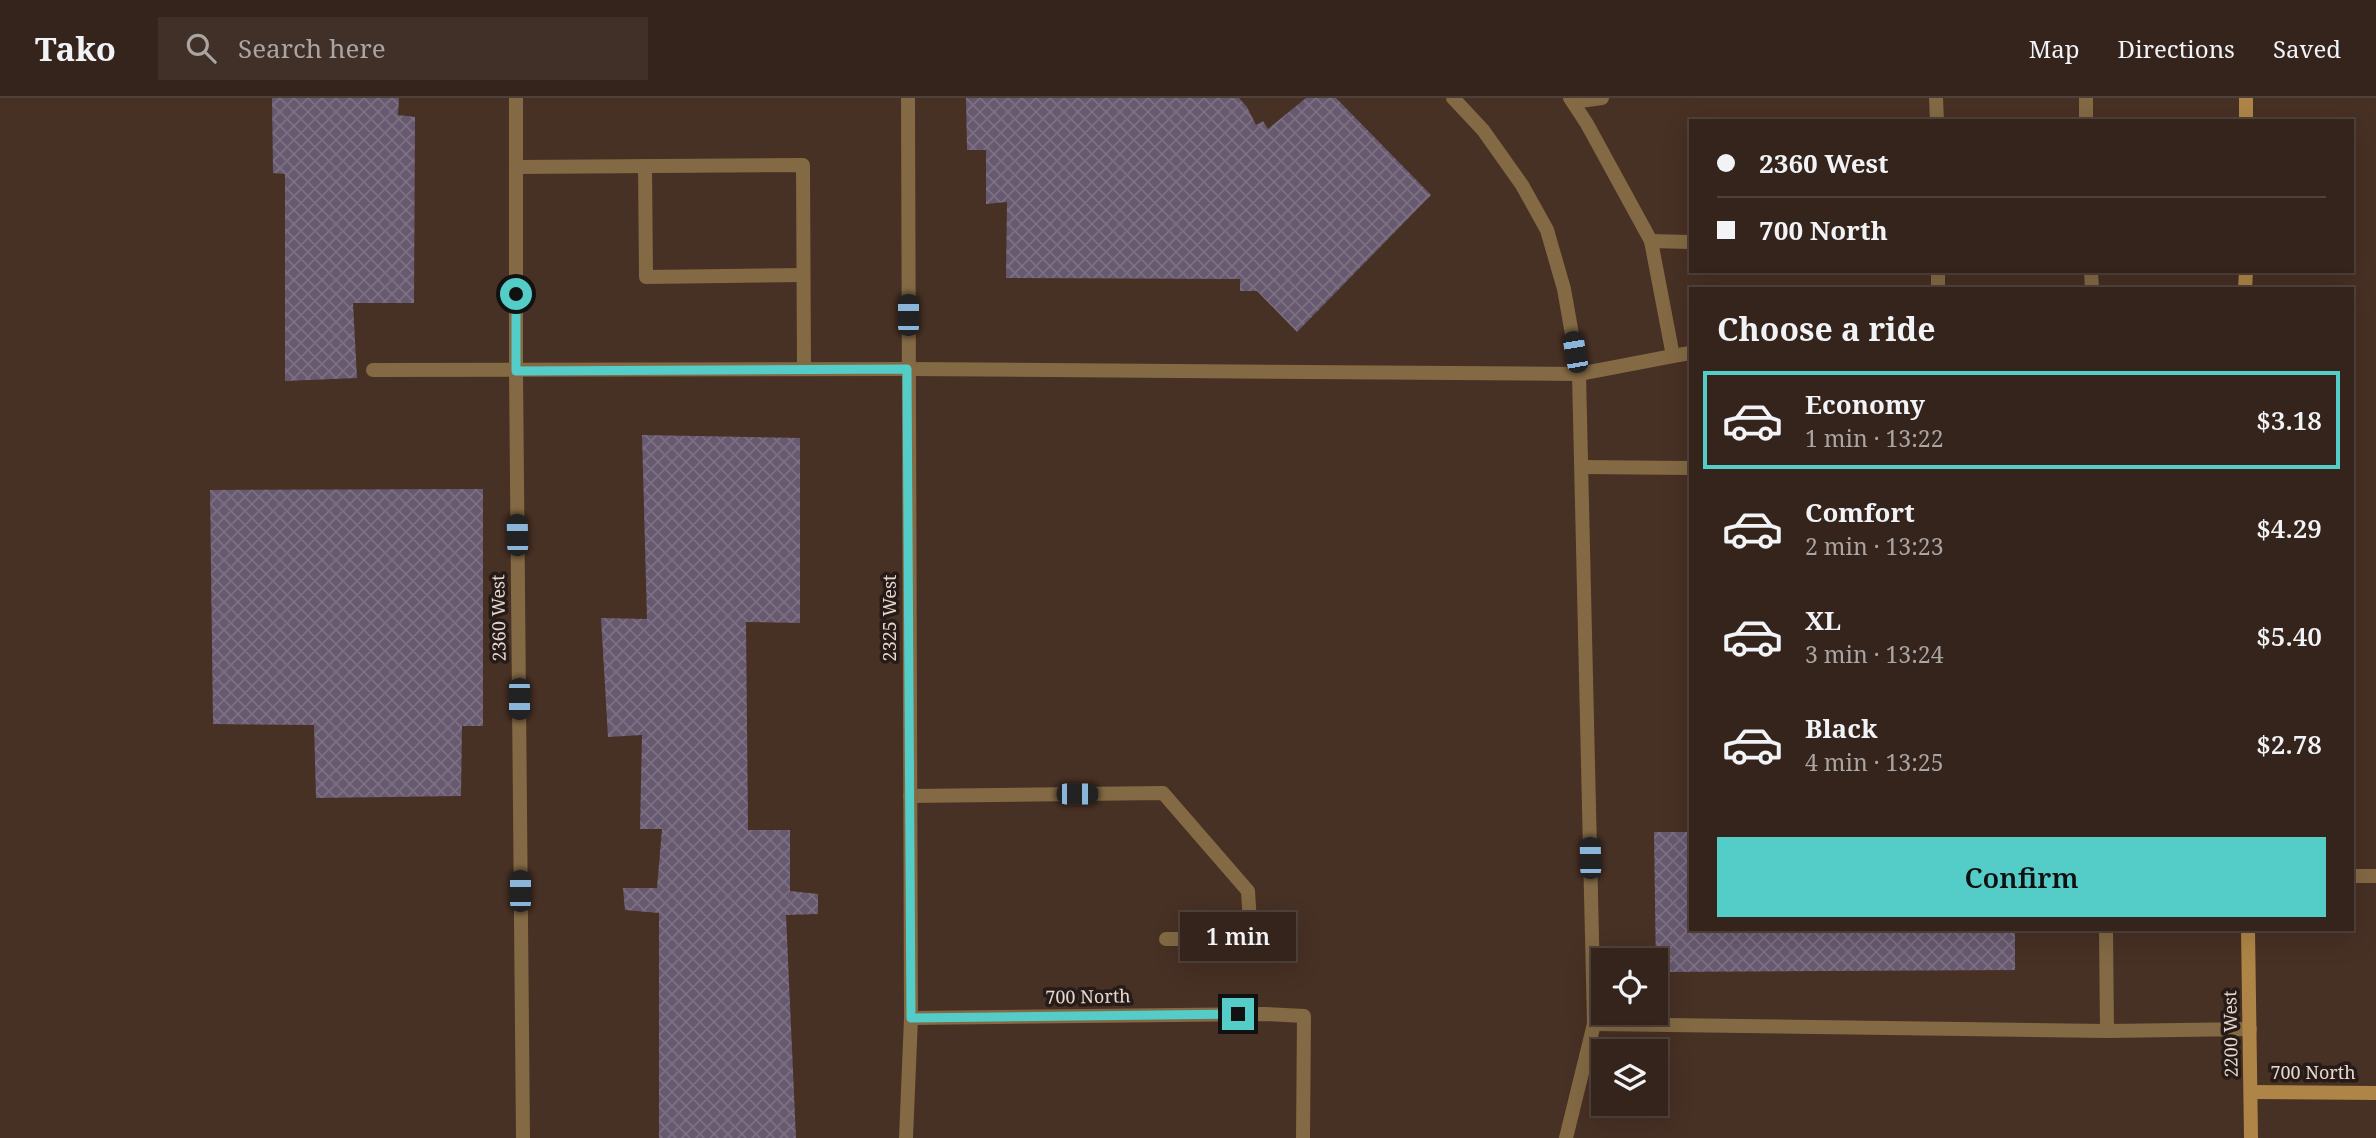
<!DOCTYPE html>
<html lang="en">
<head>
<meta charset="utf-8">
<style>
	body { margin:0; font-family:"Noto Serif",serif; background:#403028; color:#f1f3f6; height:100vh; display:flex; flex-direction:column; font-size:26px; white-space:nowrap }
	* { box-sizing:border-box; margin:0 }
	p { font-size:23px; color:#aaa4a3 }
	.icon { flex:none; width:38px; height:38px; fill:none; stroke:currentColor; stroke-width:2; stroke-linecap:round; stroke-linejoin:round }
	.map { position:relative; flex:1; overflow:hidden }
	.sheet { position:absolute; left:1689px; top:189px; width:665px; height:644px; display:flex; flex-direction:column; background:#35241b; border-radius:0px; box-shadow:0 7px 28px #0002,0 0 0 2px #4f413a }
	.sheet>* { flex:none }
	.banner { position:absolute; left:1689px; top:21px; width:665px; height:154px; border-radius:0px; box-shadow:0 7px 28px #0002,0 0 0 2px #4f413a; display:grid; align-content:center; height:154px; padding:0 28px; background:#35241b }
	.tools { position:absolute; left:1591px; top:850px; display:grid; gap:14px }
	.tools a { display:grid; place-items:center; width:77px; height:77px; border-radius:0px; background:#35241b; box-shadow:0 7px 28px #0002,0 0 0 2px #4f413a; font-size:35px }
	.end { position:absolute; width:32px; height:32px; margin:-16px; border:9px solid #54cdc8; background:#111; box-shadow:0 0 0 4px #111 }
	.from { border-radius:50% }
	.bubble { position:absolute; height:49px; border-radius:0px; background:#35241b; box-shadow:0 7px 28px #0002,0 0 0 2px #4f413a; font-size:23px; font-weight:600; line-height:49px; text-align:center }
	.car { position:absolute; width:21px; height:42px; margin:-21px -10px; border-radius:9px; box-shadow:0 0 5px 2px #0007; background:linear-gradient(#222 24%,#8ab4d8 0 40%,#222 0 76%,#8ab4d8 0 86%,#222 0) }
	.banner b { display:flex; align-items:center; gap:24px; height:66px; font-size:26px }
	.banner b+b { border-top:2px solid #4f413a }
	.banner i { width:18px; height:18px; background:#f1f3f6 }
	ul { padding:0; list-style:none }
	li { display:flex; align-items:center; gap:21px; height:98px; margin:0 14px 10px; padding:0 14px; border:4px solid transparent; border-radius:0px }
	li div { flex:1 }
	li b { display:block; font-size:26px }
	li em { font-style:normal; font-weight:600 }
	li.selected { border-color:#54cdc8 }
	li>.icon { width:63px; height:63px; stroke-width:1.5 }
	h2 { padding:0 28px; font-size:32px; line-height:84px }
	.primary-button { display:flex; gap:14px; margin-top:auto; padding:14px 28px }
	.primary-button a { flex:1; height:80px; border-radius:0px; background:#54cdc8; color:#111; font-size:28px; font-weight:600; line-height:80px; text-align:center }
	header { display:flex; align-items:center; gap:42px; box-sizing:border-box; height:98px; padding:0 35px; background:#35241b; border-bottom:2px solid #4f413a }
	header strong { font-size:33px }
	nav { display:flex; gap:38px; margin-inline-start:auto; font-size:24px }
	.search { width:490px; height:63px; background:#403028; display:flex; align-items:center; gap:18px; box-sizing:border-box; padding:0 24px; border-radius:0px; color:#aaa4a3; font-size:26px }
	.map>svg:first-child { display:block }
	.building { fill:url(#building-cross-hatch) }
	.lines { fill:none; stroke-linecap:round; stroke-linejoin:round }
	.lane { stroke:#836944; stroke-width:14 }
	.secondary { stroke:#ae8546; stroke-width:14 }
	.route { stroke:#54cdc8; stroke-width:9 }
	.labels { text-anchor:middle; stroke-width:7; stroke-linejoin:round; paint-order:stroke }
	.street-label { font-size:18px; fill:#e6d7d0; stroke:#261b16 }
</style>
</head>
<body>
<header>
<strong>Tako</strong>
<div class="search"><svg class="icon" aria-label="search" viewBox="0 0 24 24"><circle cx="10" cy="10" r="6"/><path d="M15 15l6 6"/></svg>Search here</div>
<nav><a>Map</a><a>Directions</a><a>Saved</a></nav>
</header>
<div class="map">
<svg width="2376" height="1040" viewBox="0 0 2376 1040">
	<defs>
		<pattern id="building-cross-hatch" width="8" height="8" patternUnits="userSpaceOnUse" patternTransform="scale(1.75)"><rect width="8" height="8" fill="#67596f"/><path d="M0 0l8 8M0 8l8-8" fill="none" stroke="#7d7082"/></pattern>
	</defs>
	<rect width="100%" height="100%" fill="#473024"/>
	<g class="building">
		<polygon points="272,0 399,0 398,17 415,19 414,205 353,205 357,280 285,283 285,76 273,75"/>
		<polygon points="966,0 1239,0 1247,9 1256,27 1263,23 1268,31 1306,0 1336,0 1431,97 1297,234 1257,193 1240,193 1240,181 1006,180 1007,104 986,106 986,52 967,52"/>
		<polygon points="642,337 800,340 800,525 746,524 748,732 790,732 790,793 818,796 818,816 786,817 796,1040 659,1040 659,815 625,812 623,790 657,790 662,731 640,731 642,637 608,639 601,520 647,521"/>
		<polygon points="483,391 483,628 462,628 461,698 316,700 314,627 213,626 210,392"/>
		<polygon points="1654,734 1690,734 1690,831 2015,831 2015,872 1656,874"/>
	</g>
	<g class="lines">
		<g class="lane">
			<polyline points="516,0 516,273 523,1040"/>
			<polyline points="1453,0 1483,32 1522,87 1547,132 1564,191 1579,276 1594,926 2107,933"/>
			<polyline points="1936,0 1937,23"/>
			<polyline points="2086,0 2086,23"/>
			<polyline points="1573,4 1602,0"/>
			<polyline points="645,68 646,179 803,177"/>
			<polyline points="516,69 803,67 804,271"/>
			<polyline points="1651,143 1690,144"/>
			<polyline points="1938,173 1938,191"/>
			<polyline points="2091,173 2092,191"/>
			<polyline points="1673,258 1690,255"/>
			<polyline points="373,272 907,271 1579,276 1673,258 1651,143 1587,26 1570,0"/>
			<polyline points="1582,369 1690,370"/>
			<polyline points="910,698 1163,695 1248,793 1251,841 1166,841"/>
			<polyline points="2352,778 2376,778"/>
			<polyline points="2106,831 2107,933 2250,931"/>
			<polyline points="911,920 1265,916 1304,918 1303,1040"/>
			<polyline points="906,1040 911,920 908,0"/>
			<polyline points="1566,1040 1594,926"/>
		</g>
		<g class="secondary">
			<polyline points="2246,23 2246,0"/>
			<polyline points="2245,191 2246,173"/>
			<polyline points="2248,831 2251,1040"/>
			<polyline points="2251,994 2376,995"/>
		</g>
	</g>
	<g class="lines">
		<polyline class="route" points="516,196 516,273 907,271 911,920 1238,916"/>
	</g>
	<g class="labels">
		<g class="street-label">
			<text transform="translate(499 520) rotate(-91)" y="6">2360 West</text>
			<text transform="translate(890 520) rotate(-90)" y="6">2325 West</text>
			<text transform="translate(1088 899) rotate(-1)" y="6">700 North</text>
			<text transform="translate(2231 936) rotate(-91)" y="6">2200 West</text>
			<text x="2313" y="981">700 North</text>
		</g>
	</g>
</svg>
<div class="tools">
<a><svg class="icon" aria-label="locate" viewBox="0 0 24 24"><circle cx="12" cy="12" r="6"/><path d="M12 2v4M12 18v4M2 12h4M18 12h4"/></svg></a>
<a><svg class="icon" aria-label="layers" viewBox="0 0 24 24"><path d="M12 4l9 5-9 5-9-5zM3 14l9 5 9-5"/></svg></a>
</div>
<i class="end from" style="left:516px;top:196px"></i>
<i class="end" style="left:1238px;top:916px"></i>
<div class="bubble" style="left:1180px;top:814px;width:116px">1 min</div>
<i class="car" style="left:908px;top:217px;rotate:0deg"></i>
<i class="car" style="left:1575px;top:254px;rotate:350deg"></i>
<i class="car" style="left:517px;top:437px;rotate:359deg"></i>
<i class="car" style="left:519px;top:601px;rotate:180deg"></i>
<i class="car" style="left:1077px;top:696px;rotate:90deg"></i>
<i class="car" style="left:1590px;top:760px;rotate:359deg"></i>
<i class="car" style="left:520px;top:793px;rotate:0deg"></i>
<div class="banner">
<b><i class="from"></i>2360 West</b>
<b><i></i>700 North</b>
</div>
<section class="sheet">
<h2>Choose a ride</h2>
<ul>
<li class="selected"><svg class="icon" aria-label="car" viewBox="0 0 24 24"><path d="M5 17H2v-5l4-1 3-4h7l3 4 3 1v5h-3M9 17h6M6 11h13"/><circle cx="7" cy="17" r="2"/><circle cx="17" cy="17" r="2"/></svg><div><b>Economy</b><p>1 min · 13:22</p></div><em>$3.18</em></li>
<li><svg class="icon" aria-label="car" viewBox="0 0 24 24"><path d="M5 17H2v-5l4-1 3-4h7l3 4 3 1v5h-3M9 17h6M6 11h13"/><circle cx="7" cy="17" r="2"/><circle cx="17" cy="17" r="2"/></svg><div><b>Comfort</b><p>2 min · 13:23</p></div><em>$4.29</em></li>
<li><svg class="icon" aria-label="car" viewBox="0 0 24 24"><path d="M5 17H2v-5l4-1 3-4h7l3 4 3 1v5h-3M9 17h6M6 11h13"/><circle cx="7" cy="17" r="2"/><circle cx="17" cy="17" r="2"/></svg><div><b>XL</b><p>3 min · 13:24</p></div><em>$5.40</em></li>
<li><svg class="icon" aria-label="car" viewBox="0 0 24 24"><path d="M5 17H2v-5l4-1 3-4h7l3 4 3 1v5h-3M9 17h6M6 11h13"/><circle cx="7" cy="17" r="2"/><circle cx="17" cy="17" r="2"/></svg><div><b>Black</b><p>4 min · 13:25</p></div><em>$2.78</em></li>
</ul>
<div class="primary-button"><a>Confirm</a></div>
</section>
</div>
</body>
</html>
